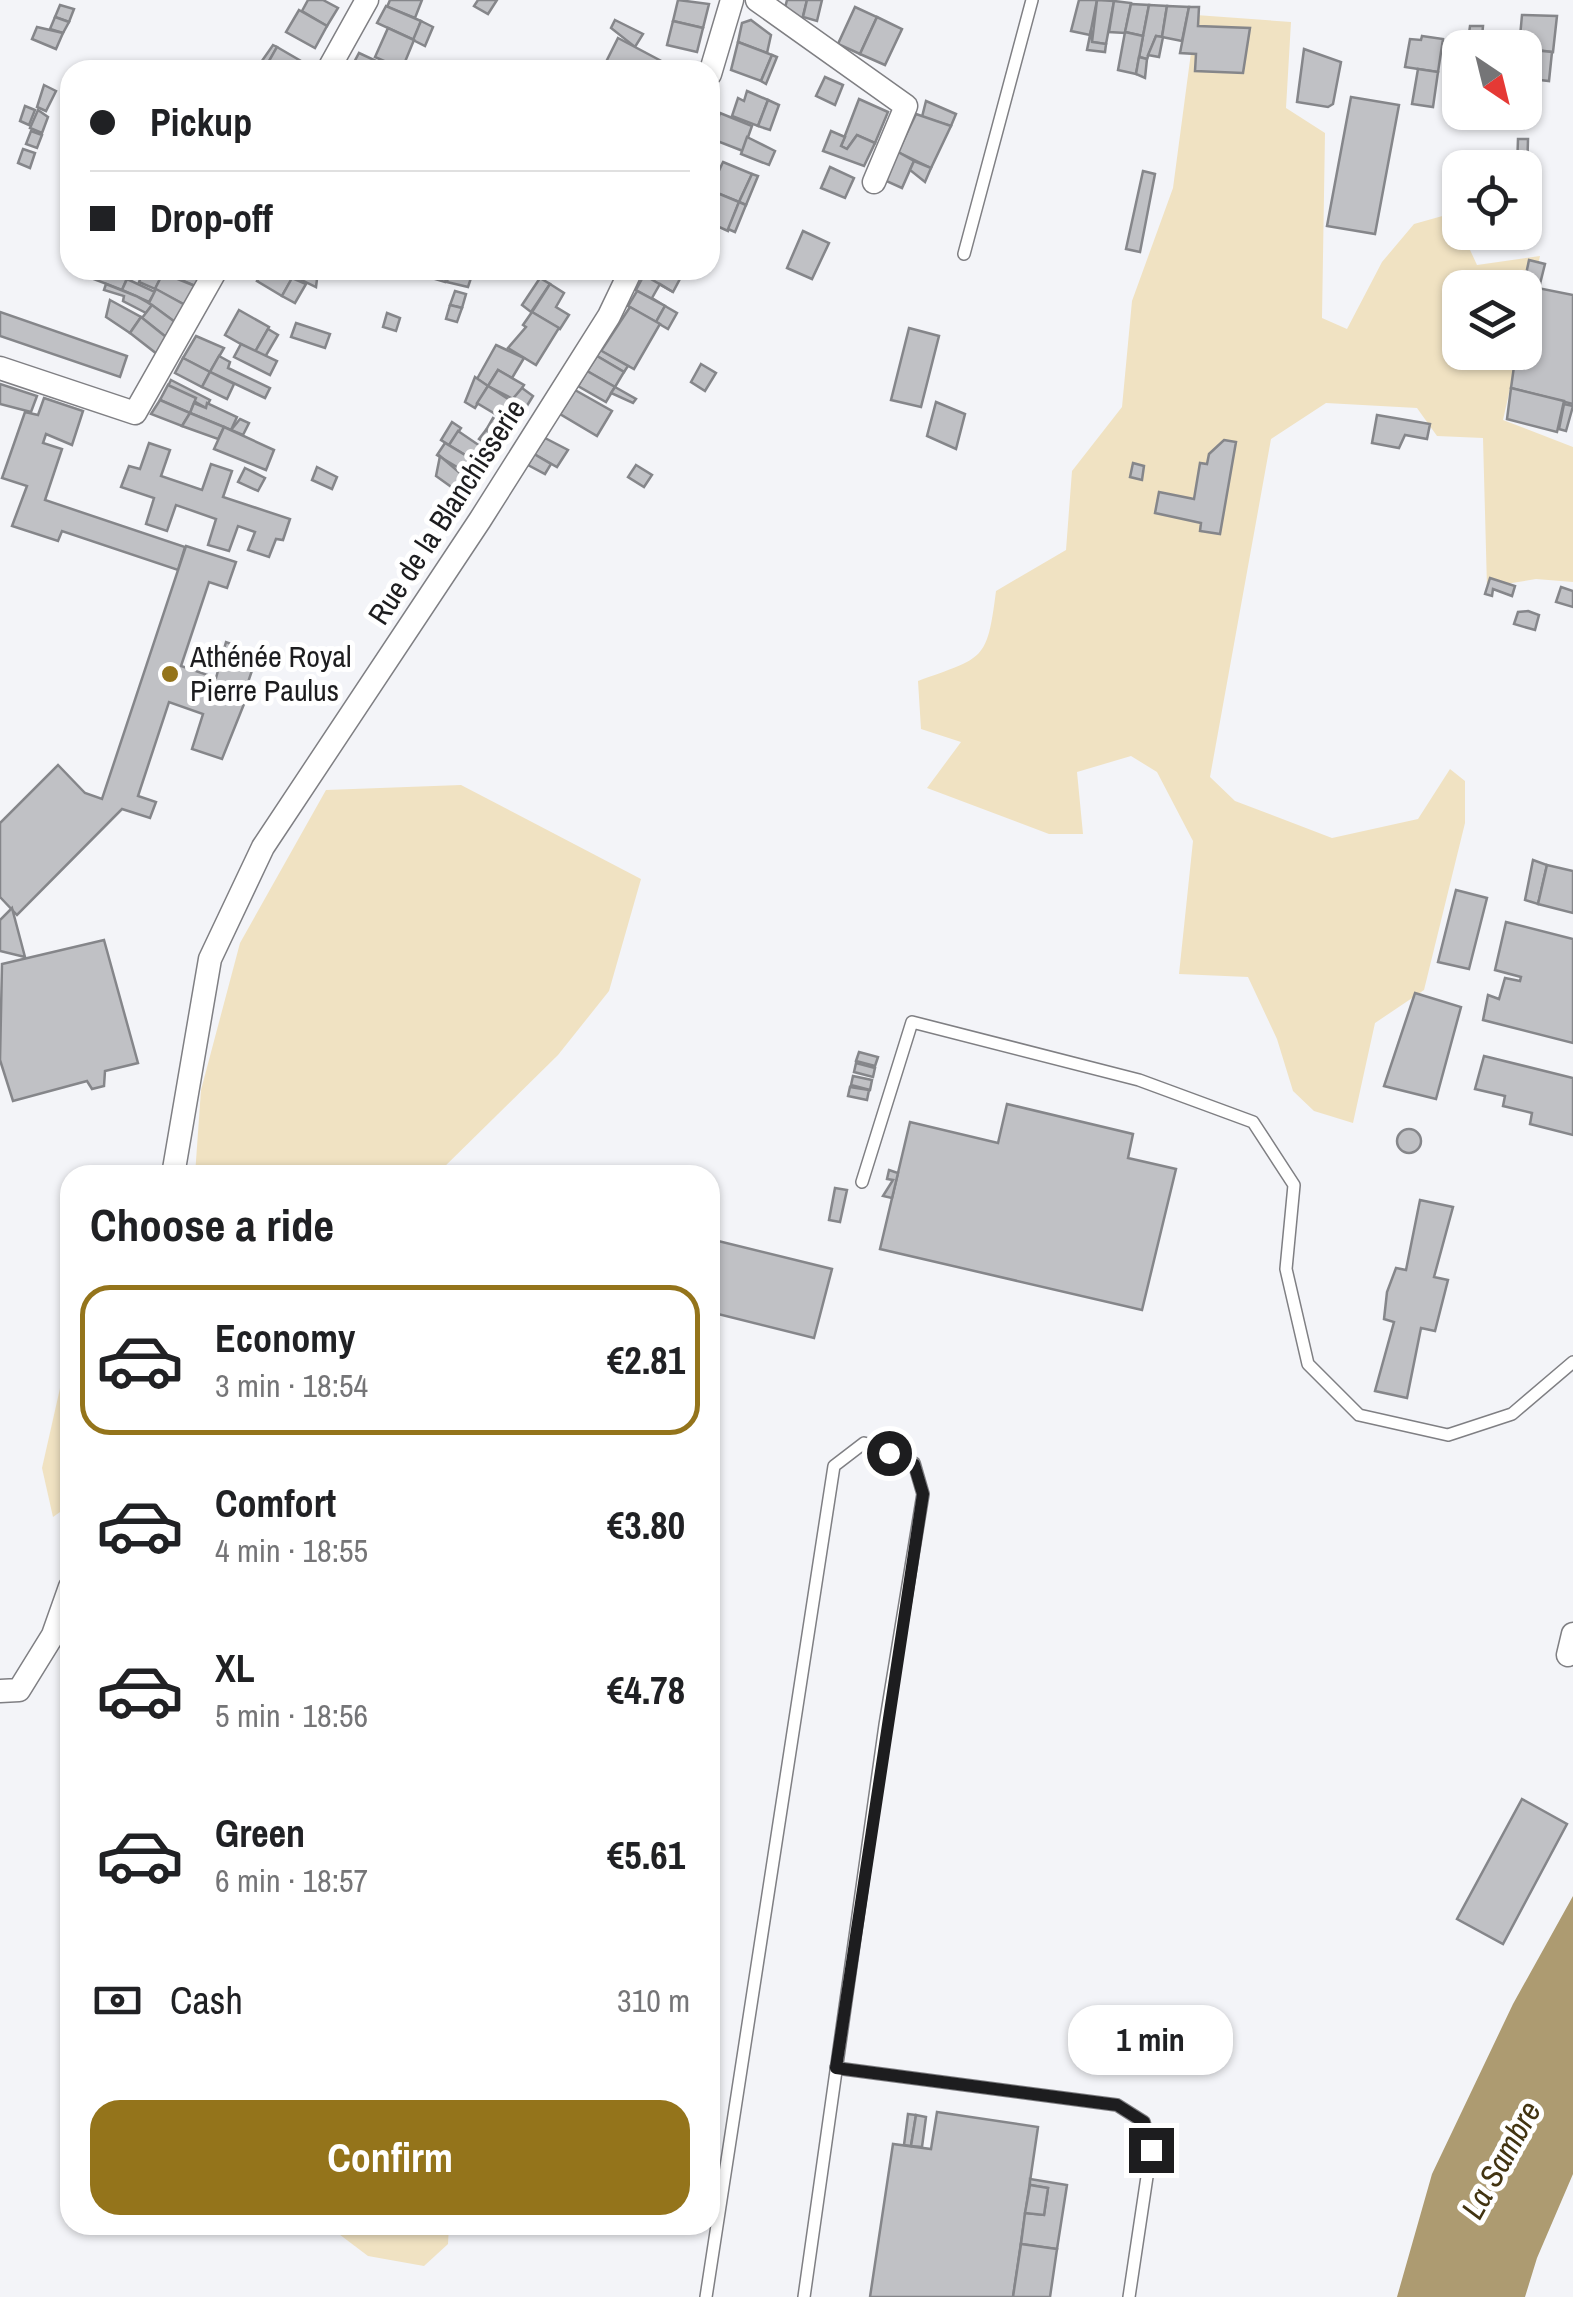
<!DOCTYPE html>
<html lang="en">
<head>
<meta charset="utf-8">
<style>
	body { margin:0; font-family:"Archivo Narrow",sans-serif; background:#f2f2f2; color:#202124; height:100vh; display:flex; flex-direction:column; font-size:38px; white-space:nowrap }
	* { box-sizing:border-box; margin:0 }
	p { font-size:32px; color:#757577 }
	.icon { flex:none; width:55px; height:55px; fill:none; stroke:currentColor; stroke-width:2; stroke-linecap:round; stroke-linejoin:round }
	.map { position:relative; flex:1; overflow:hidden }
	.sheet { position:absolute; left:60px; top:1165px; width:660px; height:1070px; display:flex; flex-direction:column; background:#fff; border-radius:30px; box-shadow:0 2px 8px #0004 }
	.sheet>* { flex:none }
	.hud { position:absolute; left:60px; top:60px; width:660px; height:220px; border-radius:30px; box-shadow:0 2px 8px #0004; display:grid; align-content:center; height:220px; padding:0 30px; background:#fff }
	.needle { width:65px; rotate:145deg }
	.controls { position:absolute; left:1442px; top:30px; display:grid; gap:20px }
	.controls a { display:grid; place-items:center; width:100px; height:100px; border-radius:20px; background:#fff; box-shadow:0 2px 8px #0004; font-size:50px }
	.end { position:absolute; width:45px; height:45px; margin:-22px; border:12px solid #1d1d1f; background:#fff; box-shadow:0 0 0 5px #fff }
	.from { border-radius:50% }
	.bubble { position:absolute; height:70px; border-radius:30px; background:#fff; box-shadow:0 2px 8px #0004; font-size:32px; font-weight:700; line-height:70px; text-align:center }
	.hud b { display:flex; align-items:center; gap:35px; height:95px; font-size:38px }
	.hud b+b { border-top:2px solid #e0e0e0 }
	.hud i { width:25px; height:25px; background:#202124 }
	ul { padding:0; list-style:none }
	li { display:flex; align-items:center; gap:30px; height:150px; margin:0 20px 15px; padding:0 10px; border:5px solid transparent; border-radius:30px }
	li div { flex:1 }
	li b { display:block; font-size:38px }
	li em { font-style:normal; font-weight:700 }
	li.selected { border-color:#94741b }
	li>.icon { width:90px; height:90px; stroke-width:1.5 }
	h2 { padding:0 30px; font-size:45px; line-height:120px }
	.pay { display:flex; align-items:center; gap:25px; height:110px; padding:0 30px; font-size:38px }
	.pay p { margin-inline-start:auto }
	.button { display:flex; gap:20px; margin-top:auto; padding:20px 30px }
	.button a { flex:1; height:115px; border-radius:30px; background:#94741b; color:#fff; font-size:40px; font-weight:700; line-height:115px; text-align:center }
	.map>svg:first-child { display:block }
	.green { fill:#f0e2c2 }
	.water { fill:#ad9b71 }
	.building { fill:#c0c1c5; stroke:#85868a; stroke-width:2.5 }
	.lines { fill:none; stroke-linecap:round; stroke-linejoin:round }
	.lane-casing { stroke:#7f7f83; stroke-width:14 }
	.street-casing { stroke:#7f7f83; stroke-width:25 }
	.lane { stroke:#fff; stroke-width:11 }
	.street { stroke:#fff; stroke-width:22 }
	.route { stroke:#1d1d1f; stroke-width:12 }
	.poi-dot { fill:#94741b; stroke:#fff; stroke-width:4 }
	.labels { text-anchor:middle; stroke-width:10; stroke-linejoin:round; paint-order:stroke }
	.street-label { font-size:30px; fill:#1d1d1f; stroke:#fff }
	.poi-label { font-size:30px; fill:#1d1d1f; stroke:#fff; text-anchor:start }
	.water-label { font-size:32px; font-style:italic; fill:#423411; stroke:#fff }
</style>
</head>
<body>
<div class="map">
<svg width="1573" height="2297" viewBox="0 0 1573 2297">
	<rect width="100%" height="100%" fill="#f3f4f8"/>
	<g class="green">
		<path d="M1196 15 1291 22 1286 108 1325 133 1322 318 1347 329 1382 262 1414 224 1453 213 1477 265 1540 256 1525 322V288H1460V352L1518 353 1503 420 1573 447V582L1536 579 1487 587 1483 438 1437 436 1417 408 1326 403 1271 439 1210 777 1235 801 1332 838 1418 819 1450 769 1465 781V823L1424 990 1375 1023 1353 1123 1314 1111 1293 1091 1277 1039 1248 977 1179 974 1193 841 1157 772 1131 756 1077 772 1083 834H1049L927 788 961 742 921 729 918 681C984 657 987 662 996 591L1066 550 1072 471 1122 407 1132 301 1173 188Z"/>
		<polygon points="461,785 641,879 609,991 558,1055 436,1175 195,1175 201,1090 240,943 326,790"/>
		<polygon points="70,1344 70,1505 53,1517 42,1468"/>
		<polygon points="327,2225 449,2225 448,2244 424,2266 368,2256"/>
	</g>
	<polygon class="water" points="1573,1896 1573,2174 1537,2258 1525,2297 1397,2297 1432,2174 1513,2004"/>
	<g class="building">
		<polygon points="308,0 323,0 338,8 327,26 302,11"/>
		<polygon points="390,0 422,0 415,18 387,7"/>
		<polygon points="478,0 497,0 488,14 474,6"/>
		<polygon points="678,0 709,4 703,28 673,21"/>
		<polygon points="787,0 807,0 802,20 785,8"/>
		<polygon points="807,0 822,0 817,21 803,17"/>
		<polygon points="1079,0 1097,0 1090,35 1071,31"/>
		<polygon points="1097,0 1114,1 1106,44 1092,42"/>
		<polygon points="1114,1 1131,3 1125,33 1109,32"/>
		<polygon points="1131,4 1149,5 1143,36 1125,32"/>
		<polygon points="60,5 74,9 69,22 55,17"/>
		<polygon points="1149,5 1167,6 1162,37 1156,36 1147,59 1139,57"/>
		<polygon points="386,6 421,21 414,40 377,23"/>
		<polygon points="1167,6 1189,7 1182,41 1162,37"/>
		<polygon points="855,7 877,17 860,54 838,44"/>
		<polygon points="1189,7 1199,7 1198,26 1250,28 1243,73 1195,71 1196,54 1180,53"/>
		<polygon points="299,10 327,26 315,48 286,32"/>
		<polygon points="1522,15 1557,16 1553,52 1519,48"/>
		<polygon points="55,17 69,22 63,33 50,29"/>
		<polygon points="877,17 902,29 885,65 860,54"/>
		<polygon points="615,20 643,34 635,47 611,28"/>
		<polygon points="751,20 771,35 767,53 738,42 742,23"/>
		<polygon points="421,21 433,27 425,46 413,40"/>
		<polygon points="673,21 703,28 697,52 667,45"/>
		<polygon points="1470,26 1483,26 1481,48 1467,48"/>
		<polygon points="37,27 63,33 56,49 32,39"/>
		<polygon points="388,28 414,40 402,69 375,57"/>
		<polygon points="1091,30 1092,42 1106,44 1105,52 1087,50"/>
		<polygon points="1125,32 1143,36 1136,74 1118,70"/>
		<polygon points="1156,36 1163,37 1159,57 1148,55"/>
		<polygon points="1422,36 1443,39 1438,72 1405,67 1410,39 1421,40"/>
		<polygon points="618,38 665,63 661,70 602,70"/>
		<polygon points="738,42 772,55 761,81 731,70"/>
		<polygon points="273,45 277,47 264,70 257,68"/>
		<polygon points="277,47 306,64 302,70 264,70"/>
		<polygon points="1304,49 1341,62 1333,104 1328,107 1297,102"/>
		<polygon points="1533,50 1552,52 1549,81 1531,79"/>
		<polygon points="359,53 385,65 382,70 350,70"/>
		<polygon points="772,55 777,57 766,84 761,81"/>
		<polygon points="1139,57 1147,59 1145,78 1136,74"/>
		<polygon points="1418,69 1438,72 1433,107 1412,104"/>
		<polygon points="825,77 843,85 835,105 816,96"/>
		<polygon points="44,85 56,91 46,111 37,107"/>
		<polygon points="747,91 768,100 758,126 732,116 738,98 744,101"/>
		<polygon points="1351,97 1399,105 1375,234 1327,226"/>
		<polygon points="859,99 888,112 875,143 857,135 847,149 841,146"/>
		<polygon points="768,100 779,105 770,130 758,126"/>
		<polygon points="926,101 956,114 951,126 922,117"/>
		<polygon points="25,106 35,110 29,125 20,121"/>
		<polygon points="38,110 48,117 42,133 30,128"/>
		<polygon points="720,113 752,126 743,151 712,139"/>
		<polygon points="916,114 951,126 931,168 898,152"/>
		<polygon points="31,131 42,135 37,148 26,144"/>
		<polygon points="831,131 845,137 841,146 847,149 857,135 875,143 864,166 823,151"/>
		<polygon points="747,137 775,151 769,165 741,154"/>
		<polygon points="1518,139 1528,139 1527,175 1525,168 1517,168"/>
		<polygon points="23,149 35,153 30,168 18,163"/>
		<polygon points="898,152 914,161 902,188 884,180"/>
		<polygon points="914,161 931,168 925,182 910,170"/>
		<polygon points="723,162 752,174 739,202 710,190"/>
		<polygon points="830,167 854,178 845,198 821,188"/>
		<polygon points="1143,171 1155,174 1140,252 1126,249"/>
		<polygon points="752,174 758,176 746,205 739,202"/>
		<polygon points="710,190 739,202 728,231 710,223"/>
		<polygon points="739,202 746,205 735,232 728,229"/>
		<polygon points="803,231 829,243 812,279 787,268"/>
		<polygon points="1529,260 1545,264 1539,288 1524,284"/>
		<polygon points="79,270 110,270 128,276 122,290 78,273"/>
		<polygon points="144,270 163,273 155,289 139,282"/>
		<polygon points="169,270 192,270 203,274 195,286 167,274"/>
		<polygon points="264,270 281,270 293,277 282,296 257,281"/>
		<polygon points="281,270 298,270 317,279 316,287"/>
		<polygon points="405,270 449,270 445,282"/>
		<polygon points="450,270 473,272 468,287 447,282"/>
		<polygon points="647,270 673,270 682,275 673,292 645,276"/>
		<polygon points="163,273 195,286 185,305 155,289"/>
		<polygon points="644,275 673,292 660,284 652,298 665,306 636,290"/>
		<polygon points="292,278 306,284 295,303 282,296"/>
		<polygon points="540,278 550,284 531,312 522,305"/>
		<polygon points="127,279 155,292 149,302 122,290"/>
		<polygon points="106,284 136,296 152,305 146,313 123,301 124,296 104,290"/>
		<polygon points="550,284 564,293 556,307 569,315 560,329 532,312"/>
		<polygon points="1523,285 1573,295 1573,404 1511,388 1516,352 1525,352"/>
		<polygon points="156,289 185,305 175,322 149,303"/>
		<polygon points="455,291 466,294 462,308 450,305"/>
		<polygon points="637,291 665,306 656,322 628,306"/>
		<polygon points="110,300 141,317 130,333 106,317"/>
		<polygon points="152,305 175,322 166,337 142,318"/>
		<polygon points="450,305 462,308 457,322 446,319"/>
		<polygon points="665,306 677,313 668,329 656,322"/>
		<polygon points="630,307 660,324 634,369 601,351"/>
		<polygon points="239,310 269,327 255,352 225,335"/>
		<polygon points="0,312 127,356 120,377 0,336"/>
		<polygon points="532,312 559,328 536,365 508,348 526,327 523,325"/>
		<polygon points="387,313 400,318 396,331 383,327"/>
		<polygon points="141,317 166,337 157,354 130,333"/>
		<polygon points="296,323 330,334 325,348 291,337"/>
		<polygon points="909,328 939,336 921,407 891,400"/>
		<polygon points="268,329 278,335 265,357 255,352"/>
		<polygon points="196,336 224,348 210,372 183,358"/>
		<polygon points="241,344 277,361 270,375 234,357"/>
		<polygon points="496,345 524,358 512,378 498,370 488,386 477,379"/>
		<polygon points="600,350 628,366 624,372 597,356"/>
		<polygon points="219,356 230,362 228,368 270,388 265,398 210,372"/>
		<polygon points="597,356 624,372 615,387 587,371"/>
		<polygon points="183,358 210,372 202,387 175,373"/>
		<polygon points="701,364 716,373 705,391 691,382"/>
		<polygon points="498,370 524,385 515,400 488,386"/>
		<polygon points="587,371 615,387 606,402 578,386"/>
		<polygon points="210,372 234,384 227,399 202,387"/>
		<polygon points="475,377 488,386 475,408 465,402"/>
		<polygon points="171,380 210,400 206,408 168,386"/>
		<polygon points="0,384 37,396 31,412 0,404"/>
		<polygon points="168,385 196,398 190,413 160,400"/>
		<polygon points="488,386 511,401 502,418 477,403"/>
		<polygon points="615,387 636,399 633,403 611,393"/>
		<polygon points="522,388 533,396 525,409 511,401"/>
		<polygon points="1511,388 1564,401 1557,432 1507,419"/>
		<polygon points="575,390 612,411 597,436 560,414"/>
		<polygon points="44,398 83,411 72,445 46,434 43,443 62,449 45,500 185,547 178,570 62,531 58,541 12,526 27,486 2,478 25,412 38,415"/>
		<polygon points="160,400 190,413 182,426 151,414"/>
		<polygon points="511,401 525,409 516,423 504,415"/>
		<polygon points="936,402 965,414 956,449 927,436"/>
		<polygon points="194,403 206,408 207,403 237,417 231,430 190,413"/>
		<polygon points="1564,404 1573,406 1566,431 1559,429"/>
		<polygon points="190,413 224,427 218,439 182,426"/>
		<polygon points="1377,415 1430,424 1427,439 1405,435 1399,448 1372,443"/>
		<polygon points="493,418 512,430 504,442 486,430"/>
		<polygon points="240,419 249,423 243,435 231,430"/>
		<polygon points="452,422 461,428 449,445 441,440"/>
		<polygon points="224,427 274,450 266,470 214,449"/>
		<polygon points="486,430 504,442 498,451 479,439"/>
		<polygon points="458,431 483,448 475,461 449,445"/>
		<polygon points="545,438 568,450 557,467 534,454"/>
		<polygon points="1224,440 1236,442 1220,534 1200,531 1201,523 1155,513 1159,492 1194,499 1200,463 1207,464 1209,454"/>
		<polygon points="149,443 170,450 161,476 202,490 211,464 232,471 223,497 290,519 283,540 276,539 269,557 248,550 255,532 238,526 229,551 208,545 216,519 176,505 167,531 146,524 154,498 121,487 129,466 140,469"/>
		<polygon points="445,443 475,461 467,473 437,455"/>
		<polygon points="534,454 551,464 545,474 528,465"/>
		<polygon points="440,456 474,485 464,496 436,476"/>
		<polygon points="1133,463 1144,466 1142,480 1130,477"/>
		<polygon points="636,465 652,475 644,487 628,477"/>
		<polygon points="317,467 337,477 332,489 312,480"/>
		<polygon points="245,468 265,478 258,491 238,482"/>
		<polygon points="186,546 236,562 227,588 209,582 181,666 216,678 226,642 258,653 246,688 250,689 222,759 192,749 203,714 169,702 138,796 156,802 150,818 122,809 17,915 0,897 0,823 58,765 85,793 102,799"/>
		<polygon points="1490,578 1515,586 1512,596 1493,589 1492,596 1485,594"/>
		<polygon points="1561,587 1573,591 1573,607 1556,602"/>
		<polygon points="1528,611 1539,615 1535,630 1514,624 1518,612"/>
		<polygon points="1533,860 1547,865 1538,904 1525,900"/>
		<polygon points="1547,865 1573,871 1573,913 1538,904"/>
		<polygon points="1456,890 1487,898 1469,969 1438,962"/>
		<polygon points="12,908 25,957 0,951 0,920"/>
		<polygon points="1506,922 1573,939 1573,1043 1483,1020 1488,995 1499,999 1505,978 1520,981 1521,977 1495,970"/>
		<polygon points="104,940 138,1063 105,1071 104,1086 92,1089 87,1081 13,1101 0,1060 2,964"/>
		<polygon points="1415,993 1461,1007 1436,1099 1384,1086"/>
		<polygon points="859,1052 878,1057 875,1066 856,1061"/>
		<polygon points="1484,1056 1573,1078 1573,1135 1530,1124 1532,1113 1503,1106 1505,1096 1475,1089"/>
		<polygon points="856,1063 875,1068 873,1077 854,1072"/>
		<polygon points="853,1076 872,1080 870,1090 851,1085"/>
		<polygon points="850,1087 869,1090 867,1100 848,1096"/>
		<polygon points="1007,1104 1133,1134 1128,1158 1176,1169 1142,1310 880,1249 910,1122 998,1143"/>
		<circle cx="1409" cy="1141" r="12"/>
		<polygon points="889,1170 898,1173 892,1198 883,1196 893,1180 887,1179"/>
		<polygon points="835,1188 847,1190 840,1222 829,1220"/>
		<polygon points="1420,1200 1453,1207 1434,1277 1448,1280 1435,1331 1421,1328 1407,1398 1375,1391 1394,1322 1384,1319 1387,1292 1396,1268 1406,1270"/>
		<polygon points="710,1239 832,1269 814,1338 710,1312"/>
		<polygon points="1522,1799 1567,1824 1503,1944 1457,1919"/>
		<polygon points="937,2112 1038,2127 1013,2297 870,2297 893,2144 931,2149"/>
		<polygon points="908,2114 916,2115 911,2146 904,2145"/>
		<polygon points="916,2115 926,2117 922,2147 911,2146"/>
		<polygon points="1030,2179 1067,2185 1057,2249 1021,2244 1025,2213 1044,2215 1048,2188 1030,2185"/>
		<polygon points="1030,2185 1048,2188 1044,2215 1025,2213"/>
		<polygon points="1021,2244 1057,2249 1050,2297 1013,2297"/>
	</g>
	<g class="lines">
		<defs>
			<g id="lane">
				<polyline points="964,254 1032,0"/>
				<polyline points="862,1182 912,1022 1139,1080 1253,1122 1294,1185 1286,1269 1308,1364 1359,1415 1448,1435 1512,1414 1573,1362"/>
				<polyline points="836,2068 1117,2105 1144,2122 1151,2150 1129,2297"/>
				<polyline points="706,2297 834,1466 864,1443 914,1463 923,1494 885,1725 804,2297"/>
			</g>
			<g id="street">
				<polyline points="757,0 906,106 874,182"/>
				<polyline points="328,70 367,0"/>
				<polyline points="710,74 732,0"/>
				<polyline points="0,368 135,413 216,270"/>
				<polyline points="173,1175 210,959 263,847 480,520 609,316 631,270"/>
				<polyline points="1568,1655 1573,1634"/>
				<polyline points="0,1691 19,1690 53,1635 70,1587"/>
			</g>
		</defs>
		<use href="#lane" class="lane-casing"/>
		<use href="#street" class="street-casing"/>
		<use href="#lane" class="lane"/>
		<use href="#street" class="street"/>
	</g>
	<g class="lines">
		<polyline class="route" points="889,1453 914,1464 923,1494 836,2068 1117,2105 1144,2122 1151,2150"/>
	</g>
	<circle class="poi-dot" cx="170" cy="674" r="10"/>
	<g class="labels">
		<g class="street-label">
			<text transform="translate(447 512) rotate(-57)" y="10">Rue de la Blanchisserie</text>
		</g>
		<g class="poi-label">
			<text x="190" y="667">Athénée Royal<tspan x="190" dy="34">Pierre Paulus</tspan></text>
		</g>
		<g class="water-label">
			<text transform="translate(1501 2160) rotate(-61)" y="11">La Sambre</text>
		</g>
	</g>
</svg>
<div class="controls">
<a><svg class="needle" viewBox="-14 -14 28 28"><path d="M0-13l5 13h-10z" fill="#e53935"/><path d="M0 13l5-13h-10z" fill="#757577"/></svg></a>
<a><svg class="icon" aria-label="locate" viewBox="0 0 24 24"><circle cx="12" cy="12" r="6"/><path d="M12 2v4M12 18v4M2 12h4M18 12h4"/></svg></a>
<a><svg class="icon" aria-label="layers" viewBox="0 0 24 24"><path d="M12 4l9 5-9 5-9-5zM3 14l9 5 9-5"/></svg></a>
</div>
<i class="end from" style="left:889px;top:1453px"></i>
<i class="end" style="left:1151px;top:2150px"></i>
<div class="bubble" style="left:1068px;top:2005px;width:165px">1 min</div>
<div class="hud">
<b><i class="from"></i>Pickup</b>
<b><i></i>Drop-off</b>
</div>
<section class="sheet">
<h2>Choose a ride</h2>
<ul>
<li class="selected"><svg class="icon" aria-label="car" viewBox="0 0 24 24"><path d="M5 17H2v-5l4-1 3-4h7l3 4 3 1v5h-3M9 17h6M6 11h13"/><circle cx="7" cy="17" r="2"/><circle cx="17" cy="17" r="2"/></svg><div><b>Economy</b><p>3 min · 18:54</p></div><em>€2.81</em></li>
<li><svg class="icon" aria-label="car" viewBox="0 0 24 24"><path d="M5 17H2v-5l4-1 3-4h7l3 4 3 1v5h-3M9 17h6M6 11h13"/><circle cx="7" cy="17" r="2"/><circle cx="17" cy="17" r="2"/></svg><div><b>Comfort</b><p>4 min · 18:55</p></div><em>€3.80</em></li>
<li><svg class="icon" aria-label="car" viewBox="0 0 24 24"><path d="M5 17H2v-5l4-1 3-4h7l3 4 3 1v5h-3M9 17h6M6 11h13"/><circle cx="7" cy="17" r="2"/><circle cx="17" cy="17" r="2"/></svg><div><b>XL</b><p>5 min · 18:56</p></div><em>€4.78</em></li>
<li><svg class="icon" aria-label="car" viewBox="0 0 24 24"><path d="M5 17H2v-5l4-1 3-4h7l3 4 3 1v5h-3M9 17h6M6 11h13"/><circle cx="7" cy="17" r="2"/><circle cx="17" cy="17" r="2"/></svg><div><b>Green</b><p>6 min · 18:57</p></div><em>€5.61</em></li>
</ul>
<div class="pay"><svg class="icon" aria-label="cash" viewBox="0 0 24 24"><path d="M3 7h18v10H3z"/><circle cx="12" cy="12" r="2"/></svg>Cash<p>310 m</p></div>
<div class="button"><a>Confirm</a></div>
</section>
</div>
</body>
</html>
